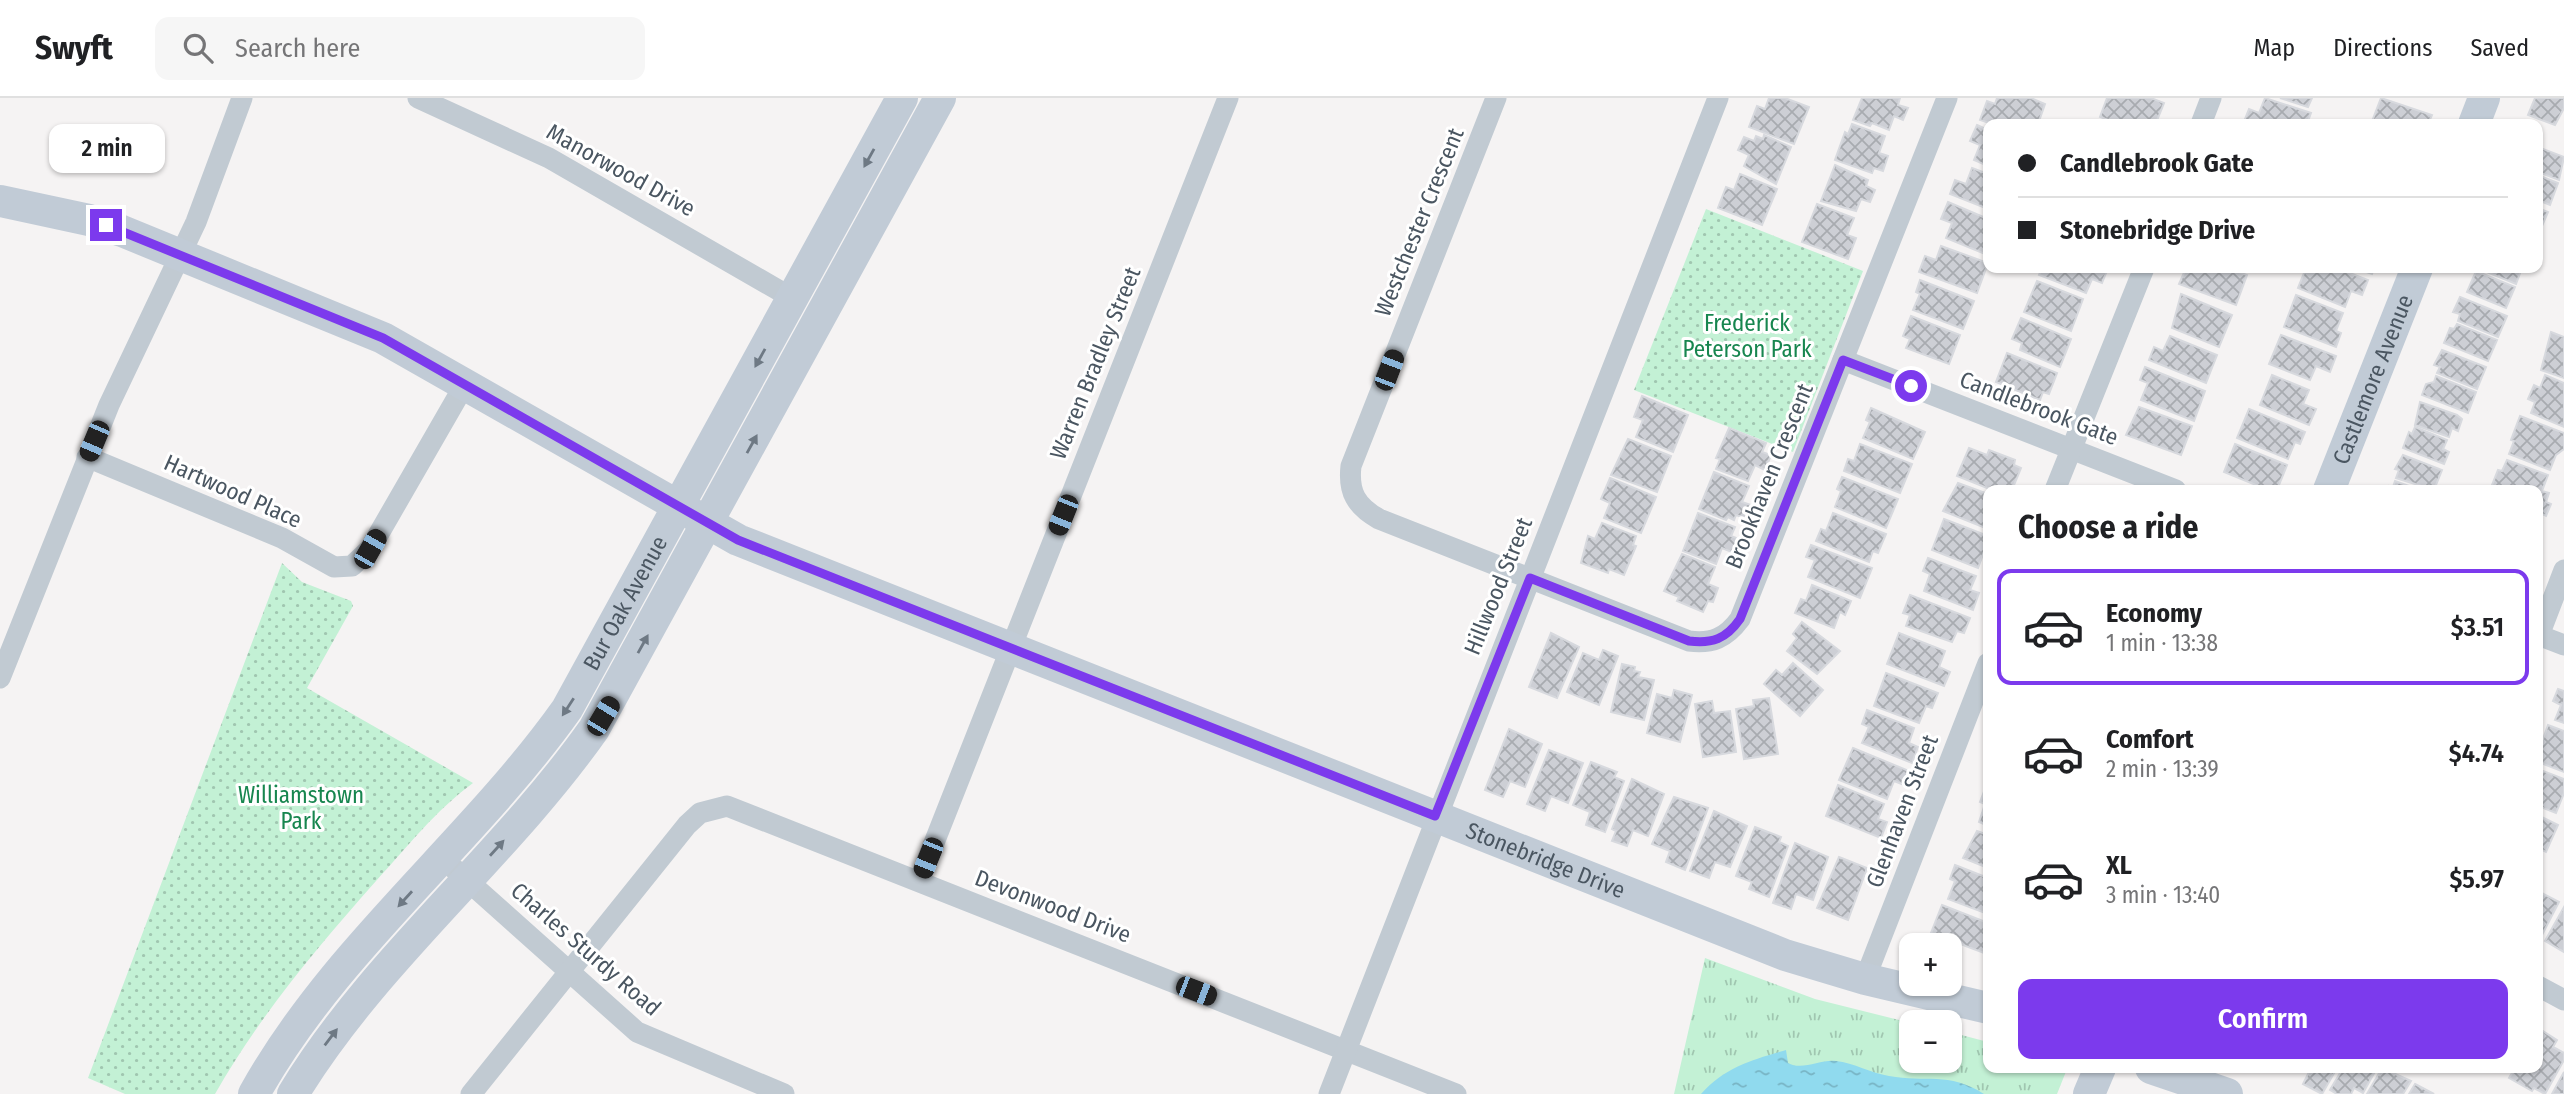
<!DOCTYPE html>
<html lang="en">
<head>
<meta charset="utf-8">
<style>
	body { margin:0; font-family:"Fira Sans Condensed",sans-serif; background:#f6f6f6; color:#202124; height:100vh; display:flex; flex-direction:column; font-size:26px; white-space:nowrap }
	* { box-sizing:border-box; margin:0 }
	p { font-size:23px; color:#757577 }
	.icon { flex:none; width:38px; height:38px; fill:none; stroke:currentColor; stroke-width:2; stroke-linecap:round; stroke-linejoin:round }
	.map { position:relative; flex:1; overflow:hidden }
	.drawer { position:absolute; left:1983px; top:387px; width:560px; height:588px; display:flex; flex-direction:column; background:#fff; border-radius:14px; box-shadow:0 2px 5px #0004 }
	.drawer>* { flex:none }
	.banner { position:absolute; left:1983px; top:21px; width:560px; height:154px; border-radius:14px; box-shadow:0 2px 5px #0004; display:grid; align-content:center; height:154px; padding:0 35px; background:#fff }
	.fabs { position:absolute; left:1899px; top:835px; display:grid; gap:14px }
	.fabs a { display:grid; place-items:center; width:63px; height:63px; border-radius:14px; background:#fff; box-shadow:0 2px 5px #0004; font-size:35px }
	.end { position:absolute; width:32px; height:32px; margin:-16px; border:9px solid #7c3aed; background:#fff; box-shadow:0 0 0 4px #fff }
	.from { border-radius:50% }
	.bubble { position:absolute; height:49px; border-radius:14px; background:#fff; box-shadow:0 2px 5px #0004; font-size:23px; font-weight:600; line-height:49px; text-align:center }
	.car { position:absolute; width:21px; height:42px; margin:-21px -10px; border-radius:9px; box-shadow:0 0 5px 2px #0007; background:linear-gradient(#222 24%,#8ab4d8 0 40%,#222 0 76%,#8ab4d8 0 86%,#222 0) }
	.banner b { display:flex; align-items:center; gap:24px; height:66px; font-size:26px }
	.banner b+b { border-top:2px solid #e0e0e0 }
	.banner i { width:18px; height:18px; background:#202124 }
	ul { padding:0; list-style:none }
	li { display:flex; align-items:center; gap:21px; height:116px; margin:0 14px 10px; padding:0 21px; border:4px solid transparent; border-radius:14px }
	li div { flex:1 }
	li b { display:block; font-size:26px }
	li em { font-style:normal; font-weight:600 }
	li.on { border-color:#7c3aed }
	li>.icon { width:63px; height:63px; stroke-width:1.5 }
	h2 { padding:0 35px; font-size:32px; line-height:84px }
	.button { display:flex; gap:14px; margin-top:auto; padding:14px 35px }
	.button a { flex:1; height:80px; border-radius:14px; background:#7c3aed; color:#fff; font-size:28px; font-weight:600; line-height:80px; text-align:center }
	header { display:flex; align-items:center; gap:42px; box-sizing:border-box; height:98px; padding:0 35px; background:#fff; border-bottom:2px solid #e0e0e0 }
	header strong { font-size:33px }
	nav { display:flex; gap:38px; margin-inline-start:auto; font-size:24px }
	.search { width:490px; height:63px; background:#f6f6f6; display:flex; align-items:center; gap:18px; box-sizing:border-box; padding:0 24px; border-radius:14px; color:#757577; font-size:26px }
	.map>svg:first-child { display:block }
	.grass { fill:url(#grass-tufts) }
	.park { fill:url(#park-dots) }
	.water { fill:url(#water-ripples) }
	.building { fill:url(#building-cross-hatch); stroke:#d7d9de; stroke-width:2 }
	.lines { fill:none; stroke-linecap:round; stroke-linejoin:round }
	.street { stroke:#c1cad2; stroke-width:21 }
	.secondary { stroke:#c1cbd6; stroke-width:32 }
	.oneway { fill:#6e7984 }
	.route { stroke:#7c3aed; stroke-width:9 }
	.labels { text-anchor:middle; stroke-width:6; stroke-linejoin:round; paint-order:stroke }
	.street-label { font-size:23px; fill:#4a5661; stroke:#fff }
	.park-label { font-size:23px; fill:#17864f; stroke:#fff }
</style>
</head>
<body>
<header>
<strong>Swyft</strong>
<div class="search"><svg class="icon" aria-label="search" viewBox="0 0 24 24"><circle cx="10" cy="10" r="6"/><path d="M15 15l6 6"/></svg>Search here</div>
<nav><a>Map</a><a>Directions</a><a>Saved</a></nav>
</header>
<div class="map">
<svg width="2564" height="996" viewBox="0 0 2564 996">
	<defs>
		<pattern id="grass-tufts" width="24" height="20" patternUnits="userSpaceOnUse" patternTransform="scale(1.75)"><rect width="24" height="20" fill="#c3f1d5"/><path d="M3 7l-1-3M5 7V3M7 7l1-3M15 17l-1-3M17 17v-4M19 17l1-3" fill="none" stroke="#a0c6b0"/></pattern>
		<pattern id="park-dots" width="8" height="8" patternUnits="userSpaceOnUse" patternTransform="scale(1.75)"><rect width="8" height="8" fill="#c3f1d5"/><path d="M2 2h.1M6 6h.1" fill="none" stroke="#a0c6b0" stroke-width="1.8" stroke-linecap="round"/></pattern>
		<pattern id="water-ripples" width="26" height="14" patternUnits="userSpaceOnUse" patternTransform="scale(1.75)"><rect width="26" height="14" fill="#90daee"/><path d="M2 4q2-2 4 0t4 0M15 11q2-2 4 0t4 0" fill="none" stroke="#78b4c4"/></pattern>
		<pattern id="building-cross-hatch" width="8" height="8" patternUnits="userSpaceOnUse" patternTransform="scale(1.75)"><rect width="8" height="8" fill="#cdcfd5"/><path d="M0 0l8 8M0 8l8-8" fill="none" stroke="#a8abb0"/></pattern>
	</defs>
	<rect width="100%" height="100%" fill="#f5f3f3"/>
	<polygon class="grass" points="1705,860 1815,901 1911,925 1911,962 1950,962 1950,934 1988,944 1988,970 2067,971 2057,996 1674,996"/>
	<g class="park">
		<polygon points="1706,111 1863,173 1793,354 1634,292"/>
		<path d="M282 465 302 484 351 503 353 508 307 590 473 685C436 712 407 749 376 783 316 851 260 917 215 996H125L88 980Z"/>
	</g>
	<path class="water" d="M1786 952 1788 965C1802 973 1821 961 1836 963 1854 965 1871 975 1889 978 1926 985 1948 973 1984 996H1701C1725 969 1752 962 1786 952Z"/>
	<g class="building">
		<polygon points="1769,0 1785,0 1809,9 1794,46 1749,29 1757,8 1765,11"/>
		<polygon points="1862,0 1900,0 1898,7 1908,10 1903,22 1894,18 1889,32 1872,25 1870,28 1853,22"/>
		<polygon points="1997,0 2031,0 2045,6 2038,26 1992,26 1980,22 1987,3 1995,6"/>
		<polygon points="2107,0 2151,0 2164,5 2156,25 2148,22 2147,26 2119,26 2100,19"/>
		<polygon points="2265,0 2311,15 2307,26 2243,26 2249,11 2259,15"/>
		<polygon points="2280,0 2312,0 2308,9"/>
		<polygon points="2381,0 2432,17 2428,26 2371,26"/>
		<polygon points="2535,0 2564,0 2564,10 2555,27 2528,17"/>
		<polygon points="1852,26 1885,38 1879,55 1888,58 1883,73 1874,70 1872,75 1835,62 1845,34 1848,36"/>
		<polygon points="1977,27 1988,32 1988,68 1974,62 1980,47 1970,43"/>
		<polygon points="1764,37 1791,49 1776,86 1744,68 1749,57 1738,52 1744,39 1754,43 1756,38 1763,41"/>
		<polygon points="2538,49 2564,59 2559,82 2538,74"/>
		<polygon points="1835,67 1868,82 1866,88 1875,92 1870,104 1861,101 1856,113 1821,103"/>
		<polygon points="1972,70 1988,76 1988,111 1950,96 1955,82 1966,86"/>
		<polygon points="1740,76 1777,91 1762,127 1718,110 1726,89 1734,92"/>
		<polygon points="2538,77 2558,85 2550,107 2538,102"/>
		<polygon points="1948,104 1988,121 1988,148 1985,156 1946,140 1952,125 1941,121"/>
		<polygon points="1817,106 1854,120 1847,137 1856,140 1848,161 1802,144"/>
		<polygon points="2538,110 2548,114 2539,135 2538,134"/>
		<polygon points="1941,148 1988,165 1977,195 1919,174 1925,158 1936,162"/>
		<polygon points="2042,170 2108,170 2102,185 2092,181 2086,195 2039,177"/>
		<polygon points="2186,170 2195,174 2196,170 2228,170 2247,177 2236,207 2179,186"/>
		<polygon points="2306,170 2337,170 2368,182 2362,197 2351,193 2345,209 2298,190"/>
		<polygon points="2355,170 2374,170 2372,176"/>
		<polygon points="2477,170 2522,170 2516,186"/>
		<polygon points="2476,173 2515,189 2506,210 2467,194"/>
		<polygon points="1920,182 1974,203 1963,231 1913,212 1920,196 1916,194"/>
		<polygon points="2037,183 2083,201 2071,233 2024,214"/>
		<polygon points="2181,196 2232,217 2219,249 2172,230"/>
		<polygon points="2296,197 2343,215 2336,233 2341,235 2336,249 2284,229"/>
		<polygon points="2460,199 2507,218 2498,239 2458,223 2460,216 2453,214"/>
		<polygon points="1911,218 1960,237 1949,266 1906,250 1910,241 1903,238"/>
		<polygon points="2021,220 2071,241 2060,269 2020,252 2022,245 2012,241"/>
		<polygon points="2457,226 2497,242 2488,263 2444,245 2450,230 2454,231"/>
		<polygon points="2551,234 2564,239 2564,280 2541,272"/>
		<polygon points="2281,237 2336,258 2330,274 2316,268 2310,282 2269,266"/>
		<polygon points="2170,238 2217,257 2206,285 2149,262 2154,249 2163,253"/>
		<polygon points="2442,252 2486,269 2477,291 2437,275 2440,269 2434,267"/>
		<polygon points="2007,255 2057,275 2049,296 2043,294 2040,302 1996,284"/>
		<polygon points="2145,269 2205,293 2194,323 2141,302 2148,285 2140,282"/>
		<polygon points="2272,277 2309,292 2303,306 2316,311 2309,327 2260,307"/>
		<polygon points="2545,277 2564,285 2564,329 2531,315 2535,304 2528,301 2534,287 2540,290"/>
		<polygon points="2436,278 2476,294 2468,315 2422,297 2426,286 2434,284"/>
		<polygon points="1642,298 1688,317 1673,354 1636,339 1643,322 1634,319"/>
		<polygon points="2420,304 2457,317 2462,321 2458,333 2452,330 2449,339 2415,327"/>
		<polygon points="2139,309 2192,328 2181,357 2126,337"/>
		<polygon points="1871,310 1925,334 1913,361 1863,340 1870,324 1866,322"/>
		<polygon points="2249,311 2305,334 2300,346 2295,344 2288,361 2237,340"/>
		<polygon points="2520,318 2564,335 2564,351 2556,357 2550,372 2509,356 2514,343 2511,342"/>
		<polygon points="2415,329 2447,342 2443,351 2449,354 2444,366 2403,350 2409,334 2412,336"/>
		<polygon points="1729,330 1766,345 1762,354 1771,357 1765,372 1755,367 1748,383 1716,371 1720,361 1716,360"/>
		<polygon points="1628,341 1671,358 1657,394 1611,377"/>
		<polygon points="1860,346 1912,366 1900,395 1844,373 1848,361 1854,363"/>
		<polygon points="2235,346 2287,367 2277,392 2268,392 2224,374"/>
		<polygon points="1969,350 1987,357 1989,352 2015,362 2014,367 2021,370 2012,392 1992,392 1957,378"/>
		<polygon points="2403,357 2442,372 2434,392 2396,380 2399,372 2395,371"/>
		<polygon points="2507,362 2548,377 2542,393 2549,395 2546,404 2551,406 2546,418 2538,414 2538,392 2490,392 2498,372 2502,373"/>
		<polygon points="1714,374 1749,388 1742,404 1751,407 1745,420 1736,417 1734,422 1728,419 1726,422 1699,411"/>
		<polygon points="1842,379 1898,401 1886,430 1835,409 1841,393 1837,391"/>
		<polygon points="1610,380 1656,399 1641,435 1604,420 1610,405 1601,401"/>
		<polygon points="2395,383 2420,392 2387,392 2389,388 2393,389"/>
		<polygon points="1958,385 1988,396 1988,431 1943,413"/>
		<polygon points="1698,415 1735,429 1731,438 1739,441 1734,455 1722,450 1716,466 1683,453"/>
		<polygon points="1833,415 1886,436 1878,455 1873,453 1869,464 1816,443 1821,431 1826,433"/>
		<polygon points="1944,421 1988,438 1988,456 1984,454 1978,470 1932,452"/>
		<polygon points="1602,425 1636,438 1633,447 1636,448 1624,477 1609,471 1608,475 1581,465 1588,438 1595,441"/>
		<polygon points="1811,447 1872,470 1860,500 1808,479 1815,462 1806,459"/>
		<polygon points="1682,456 1715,469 1708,486 1718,490 1713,504 1708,503 1703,514 1677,503 1679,499 1664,493"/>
		<polygon points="1928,460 1976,478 1970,492 1979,495 1973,512 1924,493 1930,476 1923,473"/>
		<polygon points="1812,487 1851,503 1845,517 1840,514 1834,530 1795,515 1801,501 1806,503"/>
		<polygon points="1910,497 1970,520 1964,535 1957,533 1952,544 1906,528 1910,517 1903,515"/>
		<polygon points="1802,524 1840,553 1817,576 1787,553 1797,540 1793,536"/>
		<polygon points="1551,535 1579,549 1557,600 1529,589"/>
		<polygon points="1899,535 1945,553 1939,569 1950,574 1944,588 1887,566"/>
		<polygon points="1603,552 1618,558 1599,607 1567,594 1583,555 1599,562"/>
		<polygon points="1793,565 1823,592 1800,618 1764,586 1776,572 1782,577"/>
		<polygon points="1622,566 1635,569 1634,573 1640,574 1638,579 1654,582 1644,622 1611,614"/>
		<polygon points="1886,575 1938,595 1932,610 1926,608 1919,625 1874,608"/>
		<polygon points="2558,591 2564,593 2564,625 2555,622 2561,607 2553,603"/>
		<polygon points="1674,592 1692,597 1680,644 1647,635 1657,596 1672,600"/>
		<polygon points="1769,600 1778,656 1744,661 1736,611 1754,608 1753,602"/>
		<polygon points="1712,603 1714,615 1730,613 1736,654 1703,659 1695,606"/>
		<polygon points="1867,612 1914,630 1909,645 1918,649 1912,665 1862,645 1869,629 1862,626"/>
		<polygon points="2548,627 2564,633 2564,674 2538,664 2538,639 2543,641"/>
		<polygon points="1509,631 1542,646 1525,689 1510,683 1503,699 1485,692"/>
		<polygon points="1853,650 1909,673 1904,687 1894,683 1887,701 1839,682"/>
		<polygon points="1549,652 1583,665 1568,705 1551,698 1545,713 1527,706"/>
		<polygon points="1591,664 1617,674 1614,679 1624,683 1605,734 1586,727 1590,714 1573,707"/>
		<polygon points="2538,671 2564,681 2564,695 2556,715 2538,708"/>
		<polygon points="1632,681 1664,696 1648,738 1633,732 1627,748 1612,743 1616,733 1612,731"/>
		<polygon points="1838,687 1884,706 1878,721 1887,724 1881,740 1826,718"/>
		<polygon points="1985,691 1988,693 1988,728 1979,724 1985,706 1980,704"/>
		<polygon points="1674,699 1708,710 1685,772 1666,764 1670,753 1652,746"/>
		<polygon points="1714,713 1747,728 1730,769 1715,764 1709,780 1690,773"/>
		<polygon points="2538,717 2558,727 2546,754 2538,750"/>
		<polygon points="1755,729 1781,739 1779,744 1788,748 1769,799 1749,791 1752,784 1736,778"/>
		<polygon points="1977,733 1988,737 1988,770 1963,760"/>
		<polygon points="1795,745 1828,759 1813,802 1796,796 1791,811 1773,805"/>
		<polygon points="1839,759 1867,770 1848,822 1817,810"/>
		<polygon points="1955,767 1988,780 1988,816 1948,801 1955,783 1950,781"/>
		<polygon points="2538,793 2559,804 2542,837 2538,835"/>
		<polygon points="1942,807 1988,825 1988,844 1984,855 1931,835"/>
		<polygon points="2564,809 2564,854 2545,843"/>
		<polygon points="2538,930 2557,942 2553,949 2564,955 2564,962 2545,996 2534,990 2532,993 2509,980 2515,970 2538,970"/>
		<polygon points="2301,970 2337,970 2322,996 2303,986 2309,974"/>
		<polygon points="2343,970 2377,970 2363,995 2354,990 2351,996 2337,996 2330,992"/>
		<polygon points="2382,970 2411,983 2403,996 2367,996"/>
		<polygon points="2564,974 2564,996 2552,996"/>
		<polygon points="2415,986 2434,996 2409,996"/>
	</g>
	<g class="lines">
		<g class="street">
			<polyline points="418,0 549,60 792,200"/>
			<path d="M1496 0 1351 368C1348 394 1356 408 1379 421L1689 543C1712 546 1726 540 1740 521L1947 0"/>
			<polyline points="2201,26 2211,0"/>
			<polyline points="1843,262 2176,392"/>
			<polyline points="87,359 282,440 334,469 352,468 370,451 465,286"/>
			<polyline points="2055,392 2144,170"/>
			<polyline points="2538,537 2564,547"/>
			<polyline points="2538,540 2564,472"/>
			<polyline points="0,580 109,307 196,124 242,0"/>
			<polyline points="442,760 637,934 784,996"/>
			<polyline points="919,783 1228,0"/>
			<polyline points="1865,881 1988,565"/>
			<polyline points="2538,888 2564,902"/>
			<polyline points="471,996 687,727 700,715 727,708 1456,996"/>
			<polyline points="1329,996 1718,0"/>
		</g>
		<g class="secondary">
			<polyline points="2474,26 2484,0"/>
			<path id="s1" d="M0 103 89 122 122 133 383 240 738 442 1785 857 1865 881 1988 910"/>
			<path id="s2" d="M2329 392 2417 170"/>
			<polyline points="2151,970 2227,996"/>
			<path id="s3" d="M254 996C335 850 471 746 567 611L902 0"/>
			<path d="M293 996C375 861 503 760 594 631L940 0"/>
			<polyline points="2089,996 2100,970"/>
		</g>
	</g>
	<defs><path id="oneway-solid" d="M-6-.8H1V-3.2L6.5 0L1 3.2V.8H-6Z" transform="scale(1.75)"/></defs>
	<g class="oneway">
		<use href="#oneway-solid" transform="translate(869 60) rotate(119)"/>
		<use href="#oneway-solid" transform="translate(760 260) rotate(119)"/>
		<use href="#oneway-solid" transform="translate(752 346) rotate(-61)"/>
		<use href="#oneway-solid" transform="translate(643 546) rotate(-61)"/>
		<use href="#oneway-solid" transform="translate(568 609) rotate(123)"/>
		<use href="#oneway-solid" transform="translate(497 750) rotate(-48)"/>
		<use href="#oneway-solid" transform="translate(405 801) rotate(132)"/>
		<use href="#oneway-solid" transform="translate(331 939) rotate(-53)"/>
	</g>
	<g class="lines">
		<path class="route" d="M106 127 383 240 738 442 1435 718 1530 480 1689 543C1712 546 1726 541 1740 521L1843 262 1911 288"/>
	</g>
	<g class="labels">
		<g class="street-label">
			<text transform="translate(621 72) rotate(29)" y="8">Manorwood Drive</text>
			<text transform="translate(1419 124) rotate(-68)" y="8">Westchester Crescent</text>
			<text transform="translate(1095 265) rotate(-68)" y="8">Warren Bradley Street</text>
			<text dy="8" stroke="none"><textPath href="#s2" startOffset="119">Castlemore Avenue</textPath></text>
			<text transform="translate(2039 310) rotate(21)" y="8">Candlebrook Gate</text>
			<text transform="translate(1769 378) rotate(-68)" y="8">Brookhaven Crescent</text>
			<text transform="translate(233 393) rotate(24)" y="8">Hartwood Place</text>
			<text transform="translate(1498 488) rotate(-68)" y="8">Hillwood Street</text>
			<text dy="8" stroke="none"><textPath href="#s3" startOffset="618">Bur Oak Avenue</textPath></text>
			<text transform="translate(1902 713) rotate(-69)" y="8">Glenhaven Street</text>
			<text dy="8" stroke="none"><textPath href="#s1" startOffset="1685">Stonebridge Drive</textPath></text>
			<text transform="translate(1053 808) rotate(21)" y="8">Devonwood Drive</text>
			<text transform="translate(586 851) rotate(41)" y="8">Charles Sturdy Road</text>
		</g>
		<g class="park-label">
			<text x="1747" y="233">Frederick<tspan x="1747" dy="26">Peterson Park</tspan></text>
			<text x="301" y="705">Williamstown<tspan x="301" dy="26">Park</tspan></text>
		</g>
	</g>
</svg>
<div class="fabs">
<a>+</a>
<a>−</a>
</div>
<i class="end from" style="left:1911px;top:288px"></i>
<i class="end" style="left:106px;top:127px"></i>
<div class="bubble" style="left:49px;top:26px;width:116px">2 min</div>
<i class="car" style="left:1389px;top:272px;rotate:21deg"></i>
<i class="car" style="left:94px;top:343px;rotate:203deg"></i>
<i class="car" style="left:1063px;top:417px;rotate:202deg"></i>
<i class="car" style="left:370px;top:451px;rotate:30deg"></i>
<i class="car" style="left:603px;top:618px;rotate:31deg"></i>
<i class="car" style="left:928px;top:760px;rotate:202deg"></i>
<i class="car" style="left:1196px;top:893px;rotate:111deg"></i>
<div class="banner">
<b><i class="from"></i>Candlebrook Gate</b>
<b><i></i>Stonebridge Drive</b>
</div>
<section class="drawer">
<h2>Choose a ride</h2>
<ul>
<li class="on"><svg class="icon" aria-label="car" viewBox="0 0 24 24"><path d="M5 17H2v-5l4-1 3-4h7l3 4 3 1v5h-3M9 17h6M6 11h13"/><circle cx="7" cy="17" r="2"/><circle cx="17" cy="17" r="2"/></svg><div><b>Economy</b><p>1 min · 13:38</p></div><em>$3.51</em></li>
<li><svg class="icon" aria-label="car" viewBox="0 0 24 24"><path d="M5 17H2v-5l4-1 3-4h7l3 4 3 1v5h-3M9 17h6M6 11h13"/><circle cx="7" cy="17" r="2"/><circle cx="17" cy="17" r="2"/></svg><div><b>Comfort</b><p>2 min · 13:39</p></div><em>$4.74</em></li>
<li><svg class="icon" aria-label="car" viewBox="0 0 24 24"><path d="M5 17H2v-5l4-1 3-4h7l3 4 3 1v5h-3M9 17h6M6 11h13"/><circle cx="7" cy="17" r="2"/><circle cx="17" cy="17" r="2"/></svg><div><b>XL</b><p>3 min · 13:40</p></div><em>$5.97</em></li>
</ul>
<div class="button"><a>Confirm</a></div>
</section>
</div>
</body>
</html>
